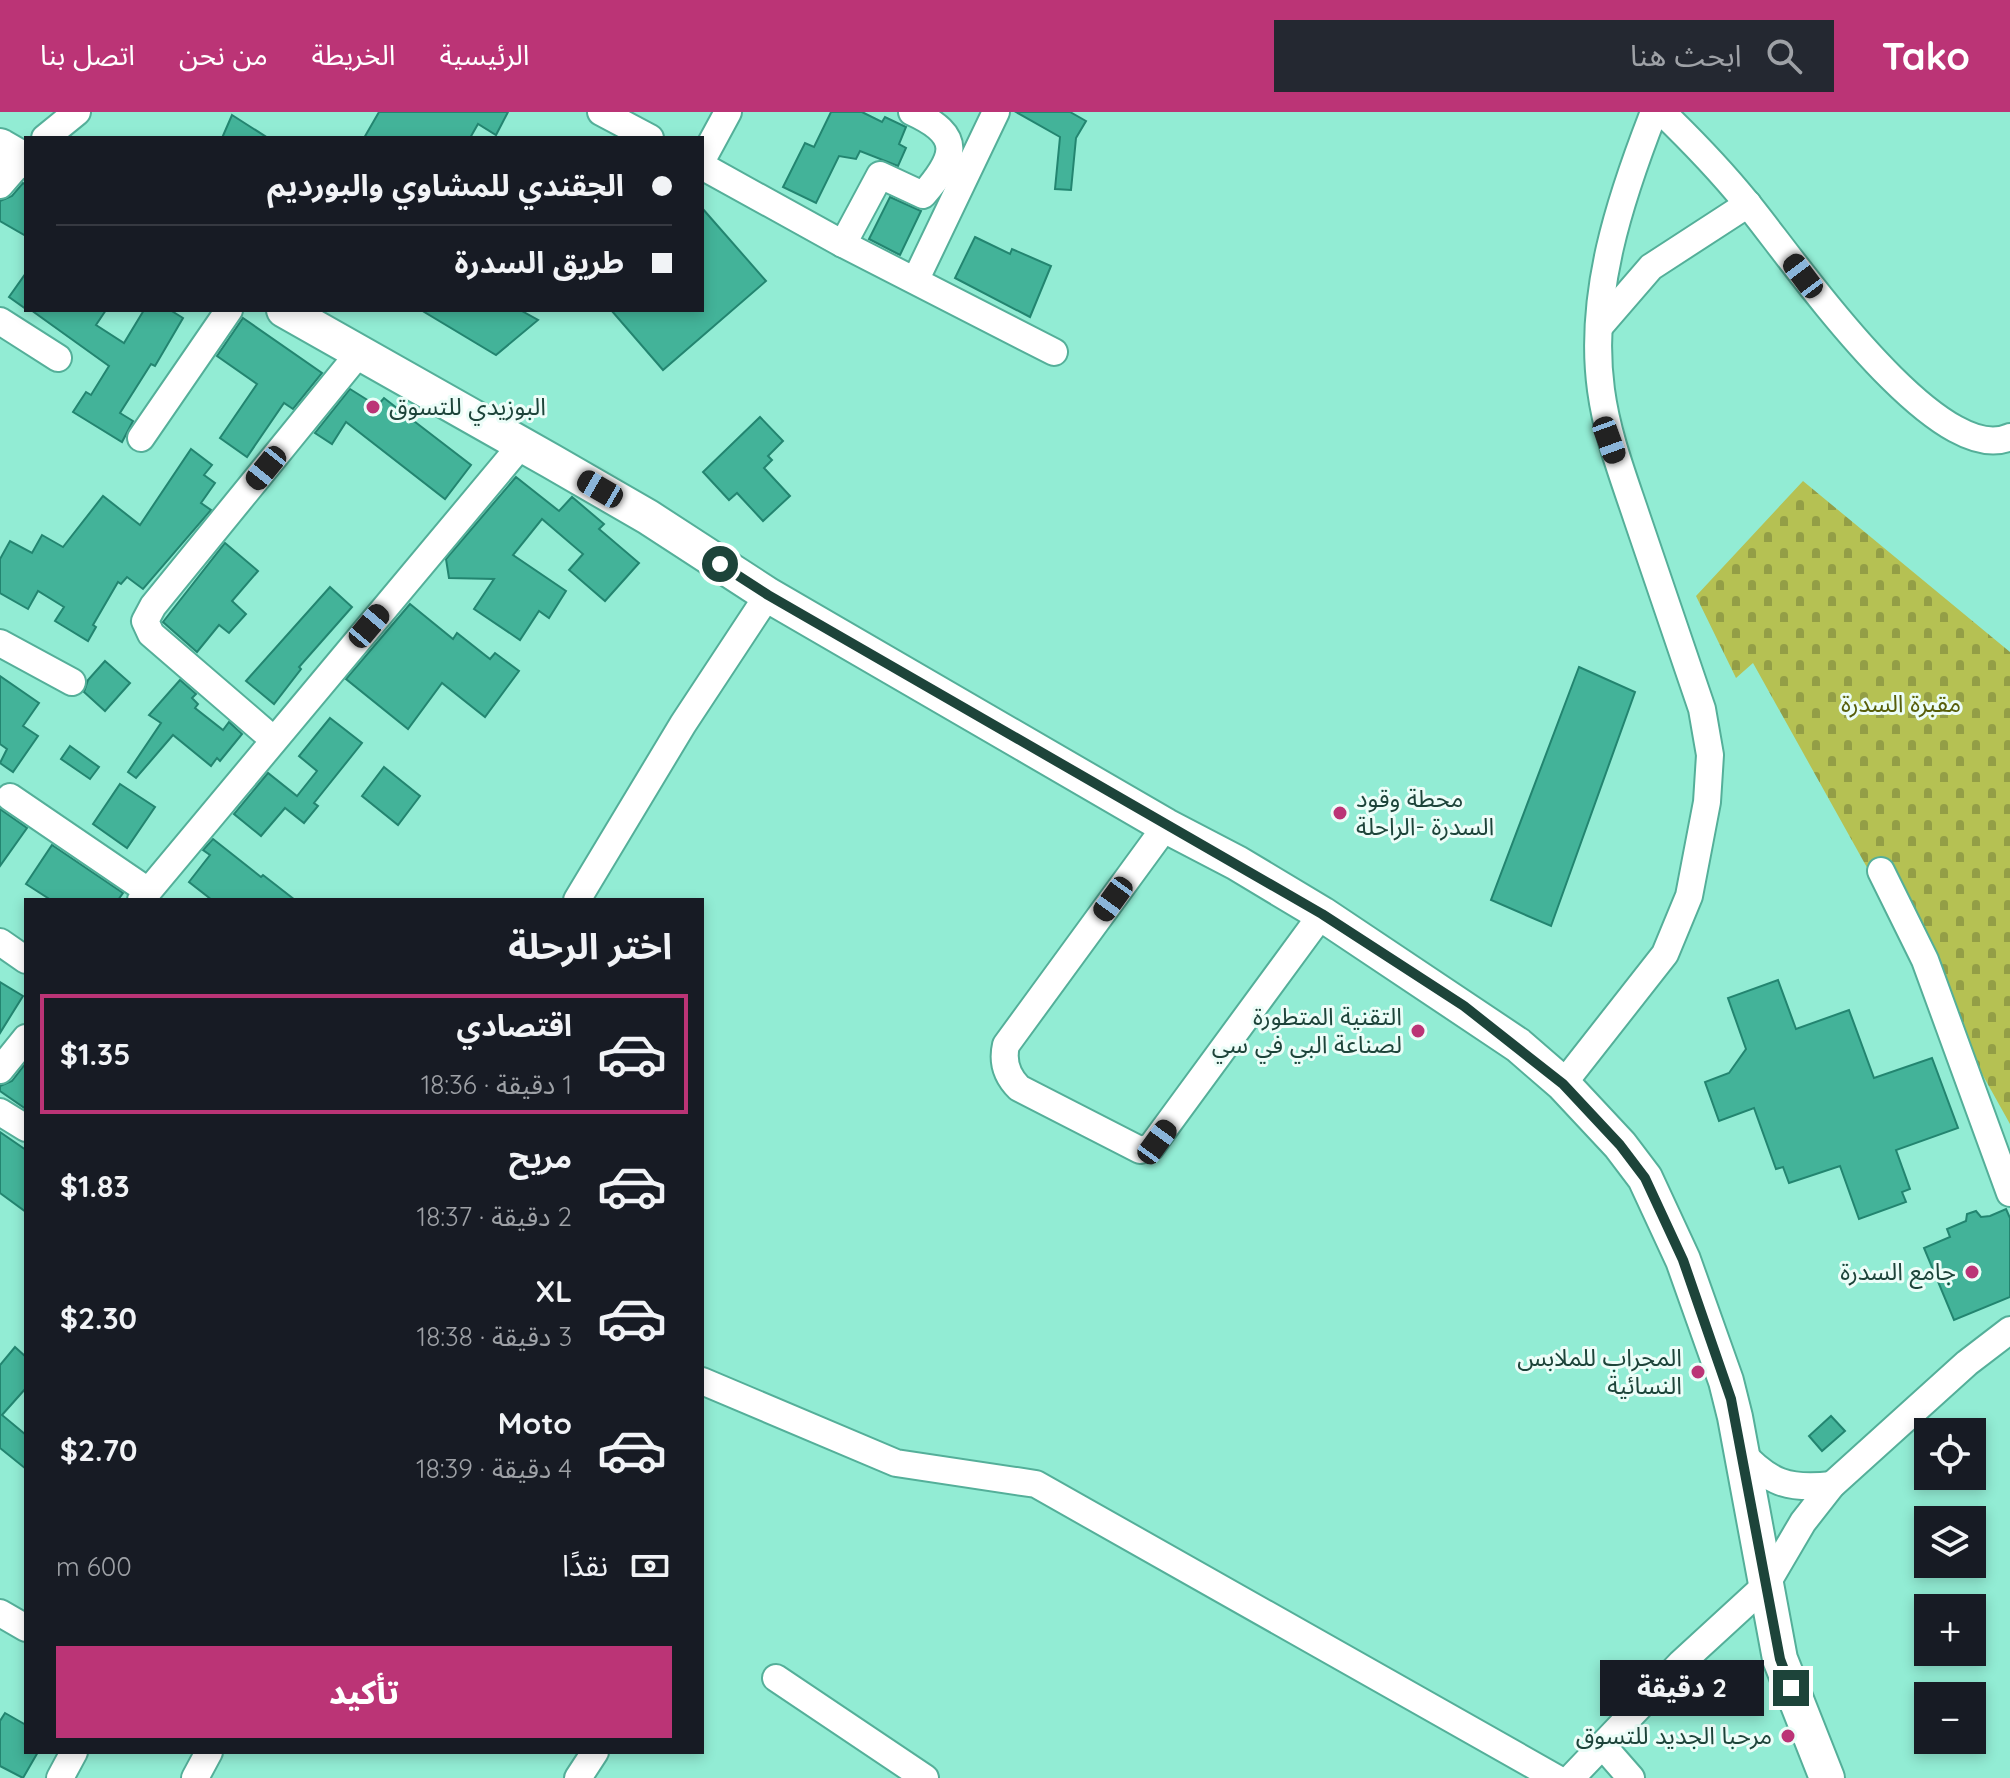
<!DOCTYPE html>
<html lang="ar">
<head>
<meta charset="utf-8">
<style>
	body { margin:0; font-family:Quicksand,"Noto Sans Arabic",sans-serif; background:#242831; color:#f1f3f6; direction:rtl; height:100vh; display:flex; flex-direction:column; font-size:30px; white-space:nowrap }
	* { box-sizing:border-box; margin:0 }
	p { font-size:26px; color:#9ea1a6 }
	.icon { flex:none; width:44px; height:44px; fill:none; stroke:currentColor; stroke-width:2; stroke-linecap:round; stroke-linejoin:round }
	.map { position:relative; flex:1; overflow:hidden; direction:ltr }
	.details { position:absolute; left:24px; top:786px; width:680px; height:856px; display:flex; flex-direction:column; background:#171b24; border-radius:0px; box-shadow:0 4px 12px #0003; direction:rtl }
	.details>* { flex:none }
	.top-card { position:absolute; left:24px; top:24px; width:680px; height:176px; border-radius:0px; box-shadow:0 4px 12px #0003; direction:rtl; display:grid; align-content:center; height:176px; padding:0 32px; background:#171b24 }
	.buttons { position:absolute; left:1914px; top:1306px; display:grid; gap:16px }
	.buttons a { display:grid; place-items:center; width:72px; height:72px; border-radius:0px; background:#171b24; box-shadow:0 4px 12px #0003; font-size:40px }
	.end { position:absolute; width:36px; height:36px; margin:-18px; border:10px solid #1d443a; background:#fff; box-shadow:0 0 0 4px #fff }
	.from { border-radius:50% }
	.bubble { position:absolute; height:56px; border-radius:0px; background:#171b24; box-shadow:0 4px 12px #0003; font-size:26px; font-weight:800; line-height:56px; text-align:center; direction:rtl }
	.car { position:absolute; width:24px; height:48px; margin:-24px -12px; border-radius:10px; box-shadow:0 0 6px 2px #0007; background:linear-gradient(#222 24%,#8ab4d8 0 40%,#222 0 76%,#8ab4d8 0 86%,#222 0) }
	.top-card b { display:flex; align-items:center; gap:28px; height:76px; font-size:30px }
	.top-card b+b { border-top:2px solid #363941 }
	.top-card i { width:20px; height:20px; background:#f1f3f6 }
	ul { padding:0; list-style:none }
	li { display:flex; align-items:center; gap:24px; height:120px; margin:0 16px 12px; padding:0 16px; border:4px solid transparent; border-radius:0px }
	li div { flex:1 }
	li b { display:block; font-size:30px }
	li em { font-style:normal; font-weight:800 }
	li.current { border-color:#bb3476 }
	li>.icon { width:72px; height:72px; stroke-width:1.5 }
	h2 { padding:0 32px; font-size:36px; line-height:96px }
	.pay { display:flex; align-items:center; gap:20px; height:88px; padding:0 32px; font-size:30px }
	.pay p { margin-inline-start:auto }
	.cta { display:flex; gap:16px; margin-top:auto; padding:16px 32px }
	.cta a { flex:1; height:92px; border-radius:0px; background:#bb3476; color:#fff; font-size:32px; font-weight:800; line-height:92px; text-align:center }
	header { display:flex; align-items:center; gap:48px; box-sizing:border-box; height:112px; padding:0 40px; background:#bb3476; color:#fff }
	header strong { font-size:38px }
	nav { display:flex; gap:44px; margin-inline-start:auto; font-size:28px }
	.search { width:560px; height:72px; background:#242831; display:flex; align-items:center; gap:20px; box-sizing:border-box; padding:0 28px; border-radius:0px; color:#9ea1a6; font-size:30px }
	.map>svg:first-child { display:block }
	.cemetery { fill:url(#cemetery-stones) }
	.building { fill:#43b399; stroke:#238570; stroke-width:2 }
	.lines { fill:none; stroke-linecap:round; stroke-linejoin:round }
	.minor-casing { stroke:#54af99; stroke-width:30 }
	.major-casing { stroke:#54af99; stroke-width:38 }
	.minor { stroke:#fff; stroke-width:26 }
	.major { stroke:#fff; stroke-width:34 }
	.route { stroke:#1d443a; stroke-width:10 }
	.poi-dot { fill:#bb3476; stroke:#ecfdf8; stroke-width:3 }
	.labels { text-anchor:middle; stroke-width:6; stroke-linejoin:round; paint-order:stroke }
	.poi-label { font-size:24px; fill:#1d443a; stroke:#ecfdf8; text-anchor:end }
	.park-label { font-size:24px; fill:#575e0a; stroke:#ecfdf8 }
</style>
</head>
<body>
<header>
<strong>Tako</strong>
<div class="search"><svg class="icon" aria-label="search" viewBox="0 0 24 24"><circle cx="10" cy="10" r="6"/><path d="M15 15l6 6"/></svg>ابحث هنا</div>
<nav><a>الرئيسية</a><a>الخريطة</a><a>من نحن</a><a>اتصل بنا</a></nav>
</header>
<div class="map">
<svg width="2010" height="1666" viewBox="0 0 2010 1666">
	<defs>
		<pattern id="cemetery-stones" width="16" height="16" patternUnits="userSpaceOnUse" patternTransform="scale(2)"><rect width="16" height="16" fill="#b5c153"/><path d="M2 7V4a2 2 0 0 1 4 0v3zM10 15v-3a2 2 0 0 1 4 0v3z" fill="#939e46"/></pattern>
	</defs>
	<rect width="100%" height="100%" fill="#92ecd4"/>
	<polygon class="cemetery" points="1803,369 2010,540 2010,1012 1753,551 1736,566 1696,484"/>
	<g class="building">
		<polygon points="379,0 508,0 496,23 478,12 470,26 364,26"/>
		<polygon points="831,0 862,0 882,10 885,5 906,15 899,32 906,36 898,54 860,39 856,47 839,44 816,91 783,75 805,31 814,35"/>
		<polygon points="1016,0 1070,0 1086,9 1076,26 1071,78 1055,77 1060,25"/>
		<polygon points="232,3 268,26 222,26"/>
		<polygon points="23,71 26,73 26,124 0,109 0,89 12,84"/>
		<polygon points="890,85 921,99 900,143 869,127"/>
		<polygon points="702,96 766,169 663,258 611,198 702,198"/>
		<polygon points="975,125 1010,142 1012,137 1051,154 1030,205 955,166"/>
		<polygon points="26,161 26,197 9,185"/>
		<polygon points="31,198 106,198 96,213 124,231 144,198 170,198 183,206 155,254 151,252 120,301 133,309 122,330 73,300 86,280 91,283 109,254"/>
		<polygon points="421,198 520,198 538,208 496,243"/>
		<polygon points="243,206 322,261 293,297 284,291 247,345 220,326 257,272 217,244"/>
		<polygon points="350,277 377,294 384,286 471,353 445,387 346,310 332,332 315,321"/>
		<polygon points="760,305 783,329 768,344 772,348 764,356 790,384 763,409 737,381 729,388 703,360"/>
		<polygon points="191,337 212,353 204,363 215,371 201,391 211,398 143,477 127,465 121,472 118,470 93,513 96,515 88,529 55,509 64,495 38,479 28,497 0,481 0,447 10,429 32,441 42,423 63,435 103,384 140,413"/>
		<polygon points="516,365 559,399 572,385 604,412 599,417 639,451 605,489 569,458 583,442 542,407 513,443 566,479 549,506 539,499 520,528 474,497 494,467 449,466 446,447"/>
		<polygon points="225,431 258,459 232,489 246,502 229,521 219,513 197,540 163,510"/>
		<polygon points="330,475 352,495 299,555 301,557 274,592 246,569"/>
		<polygon points="410,492 453,527 457,521 490,547 495,541 519,559 485,605 442,571 408,617 346,567"/>
		<polygon points="105,549 130,571 105,599 84,580 88,568"/>
		<polygon points="1579,555 1635,580 1551,814 1491,788"/>
		<polygon points="0,564 39,591 23,614 38,624 13,660 0,651 7,637 0,632"/>
		<polygon points="180,568 196,582 192,586 198,592 195,596 223,618 229,610 242,622 220,649 217,646 211,654 173,623 136,666 128,660 161,611 149,603"/>
		<polygon points="330,606 362,631 314,691 318,694 304,711 285,696 261,724 234,702 268,661 297,684 317,659 299,644"/>
		<polygon points="70,634 99,655 90,667 61,647"/>
		<polygon points="384,655 420,684 398,713 362,684"/>
		<polygon points="120,672 155,695 127,736 93,712"/>
		<polygon points="0,697 27,716 0,754"/>
		<polygon points="213,727 261,765 263,763 295,788 212,788 189,770 210,743 203,738"/>
		<polygon points="52,733 123,781 118,788 51,788 26,772"/>
		<polygon points="1778,868 1796,917 1849,898 1874,966 1932,946 1958,1016 1896,1038 1910,1077 1902,1080 1906,1090 1859,1107 1840,1054 1789,1071 1783,1055 1776,1057 1754,996 1719,1009 1705,970 1729,961 1746,937 1728,886"/>
		<polygon points="0,870 23,884 0,921"/>
		<polygon points="26,951 26,997 0,979 0,974 12,969"/>
		<polygon points="0,1020 26,1038 26,1100 0,1081"/>
		<polygon points="2006,1097 2010,1106 2010,1185 1954,1208 1924,1136 1950,1125 1947,1117 1966,1109 1967,1102 1976,1099 1981,1105 1990,1104"/>
		<polygon points="15,1235 26,1245 26,1276 2,1303 26,1323 26,1357 0,1336 0,1253"/>
		<polygon points="1831,1304 1845,1319 1822,1339 1809,1324"/>
		<polygon points="5,1601 26,1613 26,1640 38,1640 23,1666 0,1654 0,1609"/>
	</g>
	<g class="lines">
		<defs>
			<g id="minor">
				<polyline points="601,0 650,26"/>
				<path d="M1662 0C1692 29 1720 58 1746 90 1788 140 1936 359 2010 325"/>
				<polyline points="45,26 77,0"/>
				<polyline points="702,48 728,0"/>
				<polyline points="702,54 843,132 1054,240"/>
				<polyline points="0,73 26,43"/>
				<path d="M843 132 880 63 923 83C956 45 964 24 912 0"/>
				<polyline points="916,167 996,0"/>
				<polyline points="0,209 58,246"/>
				<polyline points="1600,214 1651,155 1748,92"/>
				<polyline points="141,326 229,198"/>
				<polyline points="0,531 72,570"/>
				<polyline points="274,628 151,522 145,509 153,494 360,240"/>
				<polyline points="10,685 148,779"/>
				<path d="M1166 714 1006 933C1002 950 1007 964 1019 976L1140 1038 1151 1035 1322 802"/>
				<polyline points="1881,759 1925,848 2010,1081"/>
				<polyline points="141,788 522,332"/>
				<polyline points="577,788 683,612 768,483"/>
				<polyline points="0,830 26,848"/>
				<polyline points="0,958 26,926"/>
				<path d="M1563 972 1665 842 1689 784 1707 690 1710 643 1702 597C1680 533 1659 470 1637 406 1623 364 1607 323 1601 278 1588 183 1620 87 1654 0"/>
				<polyline points="0,1000 26,1016"/>
				<polyline points="702,1269 896,1351 1036,1372 1556,1666"/>
				<path d="M1739 1338C1769 1371 1788 1378 1832 1373"/>
				<polyline points="0,1501 26,1516"/>
				<polyline points="776,1566 925,1666"/>
				<polyline points="1603,1634 1631,1666"/>
				<polyline points="60,1666 74,1640"/>
				<polyline points="195,1666 209,1640"/>
				<polyline points="578,1666 595,1640"/>
				<polyline points="1571,1666 1681,1551 1766,1473 1803,1410 1832,1373 1967,1251 2010,1218"/>
			</g>
			<g id="major">
				<polyline points="0,34 26,49"/>
				<polyline points="284,198 551,349 648,405 768,483 1166,714 1237,751 1322,802 1518,933 1563,972 1620,1033 1645,1066 1683,1148 1726,1269 1735,1305 1780,1547 1827,1666"/>
			</g>
		</defs>
		<use href="#minor" class="minor-casing"/>
		<use href="#major" class="major-casing"/>
		<use href="#minor" class="minor"/>
		<use href="#major" class="major"/>
	</g>
	<g class="lines">
		<polyline class="route" points="720,452 768,483 1322,802 1464,894 1563,972 1620,1033 1645,1066 1683,1148 1731,1287 1780,1547 1791,1576"/>
	</g>
	<g class="poi-dot">
		<circle cx="373" cy="295" r="8"/>
		<circle cx="1340" cy="701" r="8"/>
		<circle cx="1418" cy="919" r="8"/>
		<circle cx="1972" cy="1160" r="8"/>
		<circle cx="1698" cy="1260" r="8"/>
		<circle cx="1788" cy="1624" r="8"/>
	</g>
	<g class="labels">
		<g class="poi-label">
			<text x="389" y="303" text-anchor="start">البوزيدي للتسوق</text>
			<text x="1356" y="695" text-anchor="start">محطة وقود<tspan x="1356" dy="28">السدرة -الراحلة</tspan></text>
			<text x="1402" y="913">التقنية المتطورة<tspan x="1402" dy="28">لصناعة البي في سي</tspan></text>
			<text x="1956" y="1168">جامع السدرة</text>
			<text x="1682" y="1254">المجراب للملابس<tspan x="1682" dy="28">النسائية</tspan></text>
			<text x="1772" y="1632">مرحبا الجديد للتسوق</text>
		</g>
		<g class="park-label">
			<text x="1901" y="600">مقبرة السدرة</text>
		</g>
	</g>
</svg>
<div class="buttons">
<a><svg class="icon" aria-label="locate" viewBox="0 0 24 24"><circle cx="12" cy="12" r="6"/><path d="M12 2v4M12 18v4M2 12h4M18 12h4"/></svg></a>
<a><svg class="icon" aria-label="layers" viewBox="0 0 24 24"><path d="M12 4l9 5-9 5-9-5zM3 14l9 5 9-5"/></svg></a>
<a>+</a>
<a>−</a>
</div>
<i class="end from" style="left:720px;top:452px"></i>
<i class="end" style="left:1791px;top:1576px"></i>
<div class="bubble" style="left:1600px;top:1548px;width:164px">2 دقيقة</div>
<i class="car" style="left:1803px;top:164px;rotate:323deg"></i>
<i class="car" style="left:1609px;top:328px;rotate:160deg"></i>
<i class="car" style="left:266px;top:356px;rotate:219deg"></i>
<i class="car" style="left:600px;top:377px;rotate:300deg"></i>
<i class="car" style="left:369px;top:514px;rotate:40deg"></i>
<i class="car" style="left:1113px;top:787px;rotate:216deg"></i>
<i class="car" style="left:1157px;top:1030px;rotate:36deg"></i>
<div class="top-card">
<b><i class="from"></i>الجقندي للمشاوي والبورديم</b>
<b><i></i>طريق السدرة</b>
</div>
<section class="details">
<h2>اختر الرحلة</h2>
<ul>
<li class="current"><svg class="icon" aria-label="car" viewBox="0 0 24 24"><path d="M5 17H2v-5l4-1 3-4h7l3 4 3 1v5h-3M9 17h6M6 11h13"/><circle cx="7" cy="17" r="2"/><circle cx="17" cy="17" r="2"/></svg><div><b>اقتصادي</b><p>1 دقيقة · 18:36</p></div><em>$1.35</em></li>
<li><svg class="icon" aria-label="car" viewBox="0 0 24 24"><path d="M5 17H2v-5l4-1 3-4h7l3 4 3 1v5h-3M9 17h6M6 11h13"/><circle cx="7" cy="17" r="2"/><circle cx="17" cy="17" r="2"/></svg><div><b>مريح</b><p>2 دقيقة · 18:37</p></div><em>$1.83</em></li>
<li><svg class="icon" aria-label="car" viewBox="0 0 24 24"><path d="M5 17H2v-5l4-1 3-4h7l3 4 3 1v5h-3M9 17h6M6 11h13"/><circle cx="7" cy="17" r="2"/><circle cx="17" cy="17" r="2"/></svg><div><b>XL</b><p>3 دقيقة · 18:38</p></div><em>$2.30</em></li>
<li><svg class="icon" aria-label="car" viewBox="0 0 24 24"><path d="M5 17H2v-5l4-1 3-4h7l3 4 3 1v5h-3M9 17h6M6 11h13"/><circle cx="7" cy="17" r="2"/><circle cx="17" cy="17" r="2"/></svg><div><b>Moto</b><p>4 دقيقة · 18:39</p></div><em>$2.70</em></li>
</ul>
<div class="pay"><svg class="icon" aria-label="cash" viewBox="0 0 24 24"><path d="M3 7h18v10H3z"/><circle cx="12" cy="12" r="2"/></svg>نقدًا<p>600 m</p></div>
<div class="cta"><a>تأكيد</a></div>
</section>
</div>
</body>
</html>
